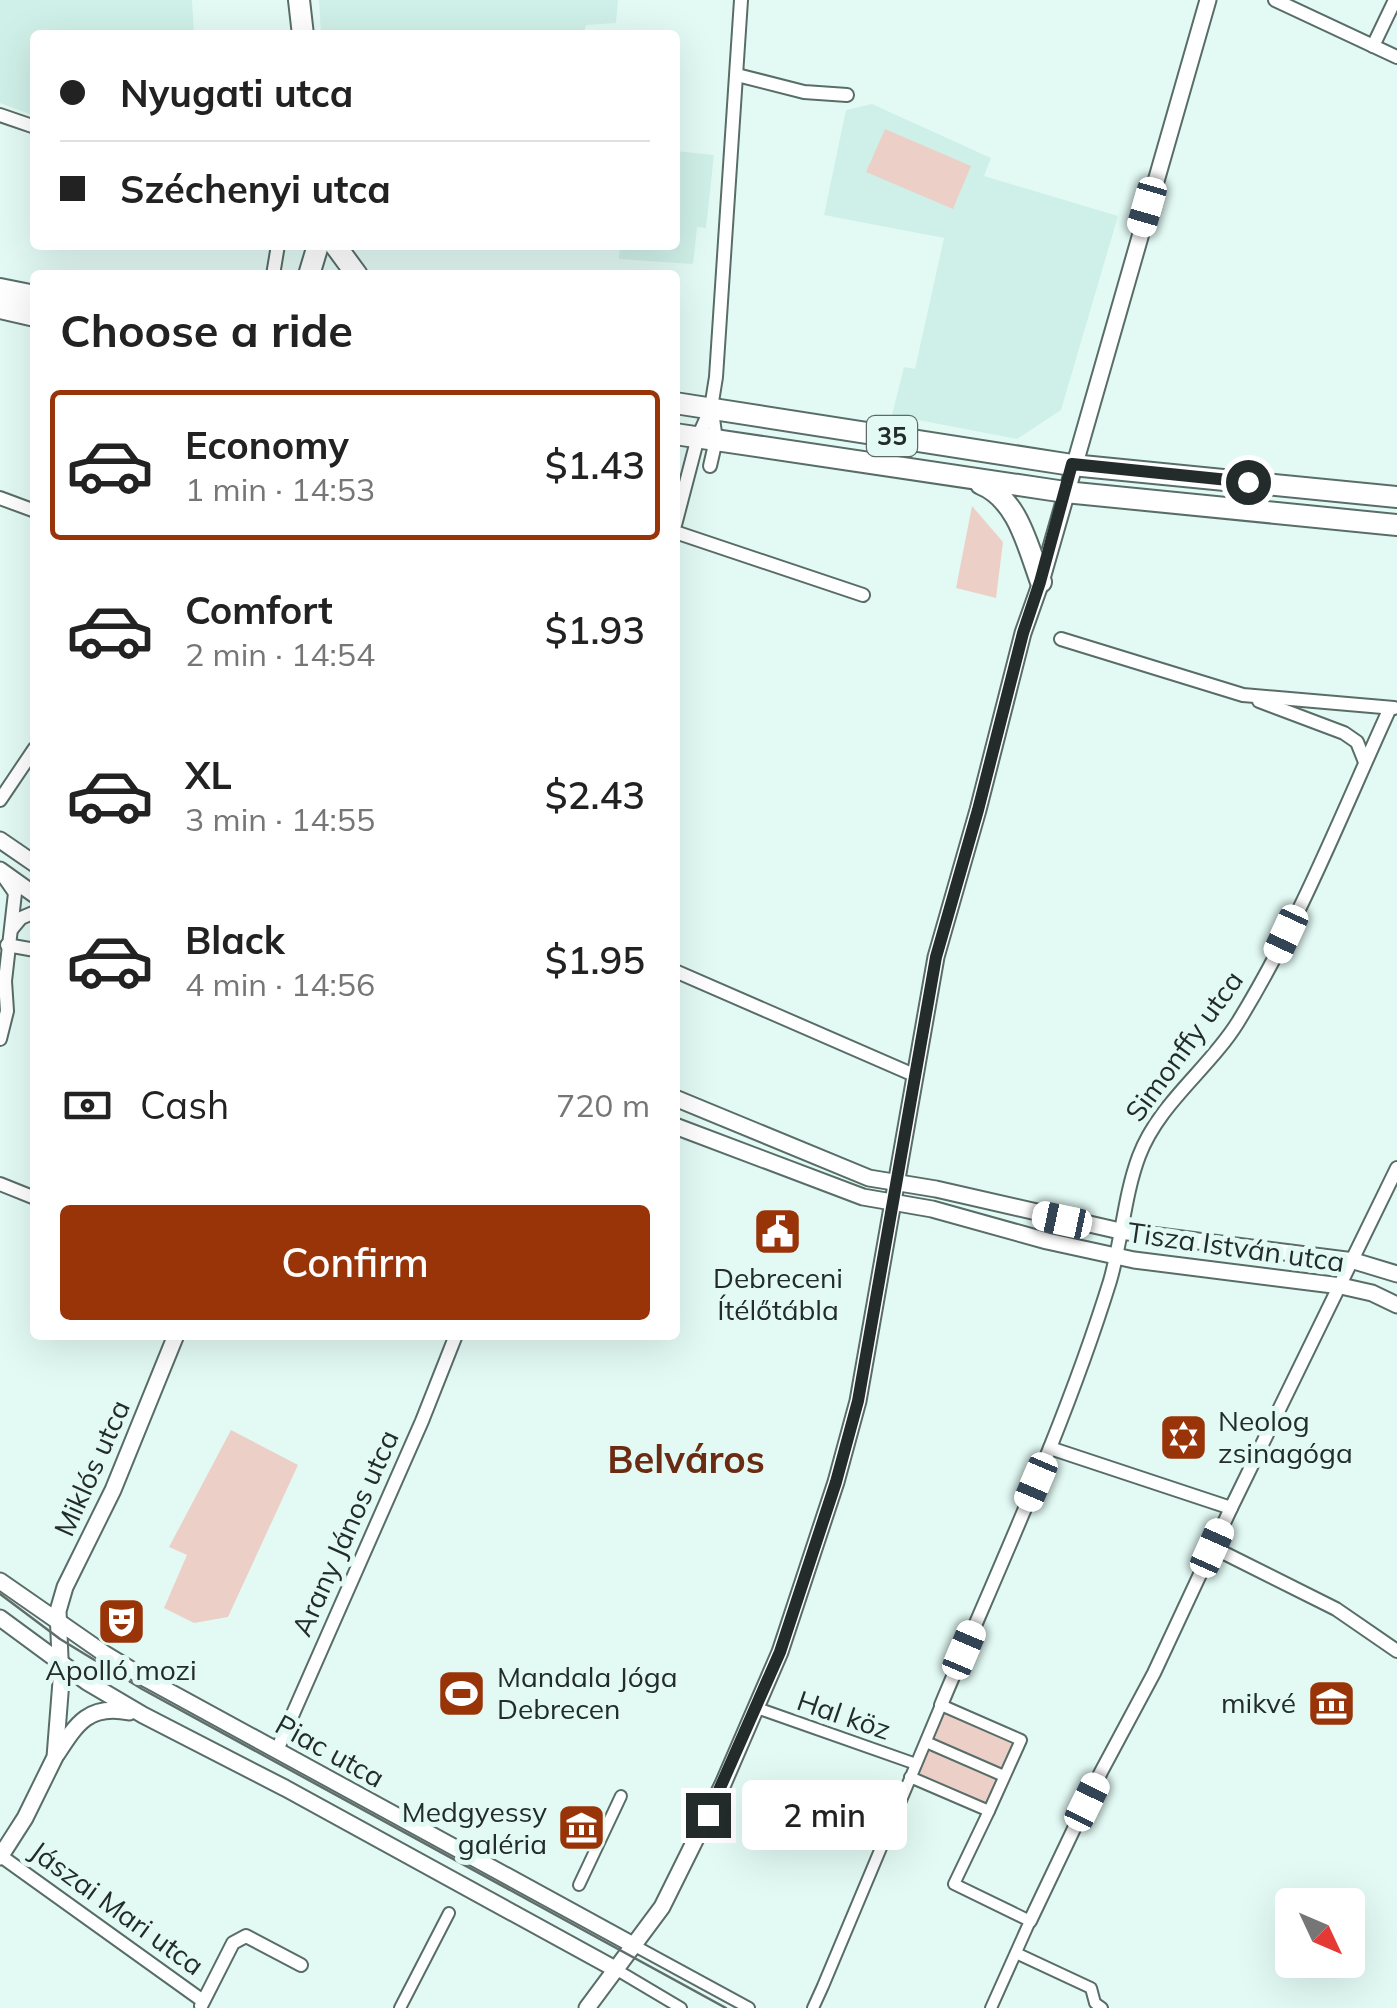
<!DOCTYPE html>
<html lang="en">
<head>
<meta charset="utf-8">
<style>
	body { margin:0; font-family:Mulish,sans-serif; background:#f2f2f2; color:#222; height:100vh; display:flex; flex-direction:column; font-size:38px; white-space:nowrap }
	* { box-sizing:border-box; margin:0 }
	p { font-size:32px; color:#767676 }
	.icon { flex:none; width:55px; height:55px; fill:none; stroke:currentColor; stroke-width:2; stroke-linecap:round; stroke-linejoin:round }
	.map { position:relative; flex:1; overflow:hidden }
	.side { position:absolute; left:30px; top:270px; width:650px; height:1070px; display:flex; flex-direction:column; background:#fff; border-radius:10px; box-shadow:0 10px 40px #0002 }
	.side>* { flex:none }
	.top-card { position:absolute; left:30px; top:30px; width:650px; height:220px; border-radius:10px; box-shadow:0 10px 40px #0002; display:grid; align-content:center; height:220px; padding:0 30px; background:#fff }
	.needle { width:65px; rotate:134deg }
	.fabs { position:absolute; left:1275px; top:1888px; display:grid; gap:20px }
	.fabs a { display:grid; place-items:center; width:90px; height:90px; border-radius:10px; background:#fff; box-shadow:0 10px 40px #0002; font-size:50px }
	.end { position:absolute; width:45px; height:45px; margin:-22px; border:12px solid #232c2a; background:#fff; box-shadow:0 0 0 5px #fff }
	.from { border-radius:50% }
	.bubble { position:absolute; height:70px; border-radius:10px; background:#fff; box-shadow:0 10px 40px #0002; font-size:32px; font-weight:600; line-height:70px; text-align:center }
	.car { position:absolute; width:30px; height:60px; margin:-30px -15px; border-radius:12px; box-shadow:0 0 8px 2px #0007; background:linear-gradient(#fff 24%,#345 0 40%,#fff 0 76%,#345 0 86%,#fff 0) }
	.top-card b { display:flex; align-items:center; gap:35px; height:95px; font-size:38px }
	.top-card b+b { border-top:2px solid #e0e0e0 }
	.top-card i { width:25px; height:25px; background:#222 }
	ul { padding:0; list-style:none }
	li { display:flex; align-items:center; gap:30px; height:150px; margin:0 20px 15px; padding:0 10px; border:5px solid transparent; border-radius:10px }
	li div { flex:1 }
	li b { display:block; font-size:38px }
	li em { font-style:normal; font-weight:600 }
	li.selected { border-color:#993408 }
	li>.icon { width:90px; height:90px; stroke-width:1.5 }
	h2 { padding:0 30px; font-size:45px; line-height:120px }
	.pay { display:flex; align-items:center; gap:25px; height:110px; padding:0 30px; font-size:38px }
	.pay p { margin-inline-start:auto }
	.action { display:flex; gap:20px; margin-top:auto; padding:20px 30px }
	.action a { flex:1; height:115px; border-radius:10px; background:#993408; color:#fff; font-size:40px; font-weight:600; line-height:115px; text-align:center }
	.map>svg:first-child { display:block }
	.built { fill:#cff0e8 }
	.green { fill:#ecd0c7 }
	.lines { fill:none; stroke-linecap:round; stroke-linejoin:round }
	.pedestrian-casing { stroke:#596d68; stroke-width:14 }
	.minor-casing { stroke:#596d68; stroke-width:16 }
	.tertiary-casing { stroke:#596d68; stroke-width:19 }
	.primary-casing { stroke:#596d68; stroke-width:24 }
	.pedestrian { stroke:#fff; stroke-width:10 }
	.minor { stroke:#fff; stroke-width:12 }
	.tertiary { stroke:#fff; stroke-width:15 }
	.primary { stroke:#fff; stroke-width:20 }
	.tram { stroke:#606d6a; stroke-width:2.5 }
	.route { stroke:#232c2a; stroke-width:12 }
	.labels { text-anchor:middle; stroke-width:10; stroke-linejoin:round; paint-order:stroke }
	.shield { fill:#e3faf4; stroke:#5d6a67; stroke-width:2.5 }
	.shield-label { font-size:25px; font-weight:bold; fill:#232c2a }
	.street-label { font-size:28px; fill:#232c2a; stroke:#e3faf4 }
	.poi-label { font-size:28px; fill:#232c2a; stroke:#e3faf4 }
	.district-label { font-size:38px; font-weight:bold; fill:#6b2a12; stroke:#e3faf4 }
</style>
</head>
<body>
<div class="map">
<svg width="1397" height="2008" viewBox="0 0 1397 2008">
	<rect width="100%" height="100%" fill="#e3faf4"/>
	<g class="built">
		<polygon points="0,0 192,0 194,35 35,35 35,116 0,103"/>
		<polygon points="319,0 618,0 616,23 586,25 583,35 321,35"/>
		<polygon points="872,104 991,158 984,176 1118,216 1061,410 1017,439 892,415 904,367 915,369 944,238 824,215 846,110"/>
		<polygon points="675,151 714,155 706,228 697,227 693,264 619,259 620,245 675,245"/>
	</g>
	<g class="green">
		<polygon points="885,129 971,166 953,209 866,172"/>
		<polygon points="972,506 1003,542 996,598 956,588"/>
		<polygon points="231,1430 298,1465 228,1617 194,1623 164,1608 187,1555 169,1547"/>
		<polygon points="941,1705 1021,1740 989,1811 910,1777"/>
	</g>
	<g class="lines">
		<defs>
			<g id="pedestrian">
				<polyline points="757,1708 916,1764"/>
				<polyline points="926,1742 1004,1776"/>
				<polyline points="989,1811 954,1884 1030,1921 991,2008"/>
				<polyline points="579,1885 621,1796"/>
				<polyline points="635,1946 749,2008"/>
				<polyline points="1016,1953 1091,1988 1095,2003 1102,2008"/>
				<polyline points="617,1970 681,2008"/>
				<polyline points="400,2008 449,1913"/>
				<polyline points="813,2008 823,1986 941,1705 1021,1740 989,1811 910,1777"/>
			</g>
			<g id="minor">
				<polyline points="1275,0 1397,57"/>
				<polyline points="1373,46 1395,0"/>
				<polyline points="737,75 804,92 847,95"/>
				<polyline points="0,115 35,127"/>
				<polyline points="273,275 278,245"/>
				<polyline points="710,466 716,440 712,411"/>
				<polyline points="0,498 35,511"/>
				<polyline points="675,525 698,437 711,408 716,377 741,0"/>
				<polyline points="675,532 863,595"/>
				<polyline points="1061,639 1243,695 1394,708"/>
				<polyline points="1259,701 1344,733 1357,742 1365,762"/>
				<polyline points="0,800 35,748"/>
				<polyline points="11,930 21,918 35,912"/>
				<polyline points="7,945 35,950"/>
				<polyline points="675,971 914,1075"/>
				<polyline points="0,1039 7,1011 5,981 15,893 1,873"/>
				<polyline points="0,1184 35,1198"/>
				<polyline points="1050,1448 1231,1508"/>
				<polyline points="1212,1547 1336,1609 1397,1651"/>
				<path d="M941 1705C1000 1565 1065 1426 1110 1281 1122 1240 1124 1196 1139 1156 1159 1103 1209 1069 1238 1022 1299 923 1342 813 1390 708"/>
				<polyline points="277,1750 422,1421 456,1335"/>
				<polyline points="1,1856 203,2001"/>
				<polyline points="1030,1921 1101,1772 1154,1673 1231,1508 1397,1168"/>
				<polyline points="201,2006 233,1943 246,1936 301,1965"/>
			</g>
			<g id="tertiary">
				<polyline points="0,840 35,864"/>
				<polyline points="0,870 35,895"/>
				<polyline points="675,1098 869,1178 936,1189 1120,1231 1354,1261 1397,1274"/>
				<polyline points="675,1126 863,1197 932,1209 1047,1241 1134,1260 1341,1286 1372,1293 1397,1305"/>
				<polyline points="0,1581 105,1654 148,1680 635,1946"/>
				<polyline points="0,1618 87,1682 143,1715 285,1788 617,1970"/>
				<path d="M57 1754C77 1723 89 1704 129 1712"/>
				<polyline points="0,1857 25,1818 55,1757 61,1681 58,1611 65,1587 113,1490 176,1335"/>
				<polyline points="587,2008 662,1907 723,1784 780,1652 836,1482 858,1401 936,957 978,810 1023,633 1041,582 1208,0"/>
			</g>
			<g id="primary">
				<polyline points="299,0 303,35"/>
				<polyline points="335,245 357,275"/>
				<polyline points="309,275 318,245"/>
				<polyline points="0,289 35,296"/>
				<polyline points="0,308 35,316"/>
				<polyline points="675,403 1072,465 1397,497"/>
				<polyline points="675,434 1065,492 1397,525"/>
				<path d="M981 484C1018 499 1028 547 1041 582"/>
			</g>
		</defs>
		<use href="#pedestrian" class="pedestrian-casing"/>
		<use href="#minor" class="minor-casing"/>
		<use href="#tertiary" class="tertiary-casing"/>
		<use href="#primary" class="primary-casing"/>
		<use href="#pedestrian" class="pedestrian"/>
		<use href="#minor" class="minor"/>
		<use href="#tertiary" class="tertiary"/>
		<use href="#primary" class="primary"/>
		<polyline class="tram" points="0,1594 60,1639 142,1689 726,2008"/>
	</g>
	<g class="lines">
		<polyline class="route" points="708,1815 780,1652 836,1482 858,1401 936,957 978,810 1023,633 1040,582 1072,464 1248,482"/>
	</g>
	<defs>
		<symbol id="civic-square" viewBox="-11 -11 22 22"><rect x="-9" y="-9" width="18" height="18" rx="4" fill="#993408" stroke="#e3faf4"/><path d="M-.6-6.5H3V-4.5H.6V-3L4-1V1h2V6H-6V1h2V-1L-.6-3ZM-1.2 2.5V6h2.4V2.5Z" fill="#fff"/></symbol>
		<symbol id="synagogue-square" viewBox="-11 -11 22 22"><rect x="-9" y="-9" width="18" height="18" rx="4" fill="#993408" stroke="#e3faf4"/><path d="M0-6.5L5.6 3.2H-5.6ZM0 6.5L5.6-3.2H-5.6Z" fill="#fff"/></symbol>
		<symbol id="theatre-square" viewBox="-11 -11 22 22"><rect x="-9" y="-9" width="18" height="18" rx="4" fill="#993408" stroke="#e3faf4"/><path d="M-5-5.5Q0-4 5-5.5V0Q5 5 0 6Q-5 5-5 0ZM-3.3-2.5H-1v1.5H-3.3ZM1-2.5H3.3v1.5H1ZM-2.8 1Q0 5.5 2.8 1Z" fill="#fff"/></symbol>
		<symbol id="stadium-square" viewBox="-11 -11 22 22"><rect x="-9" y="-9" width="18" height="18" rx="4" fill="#993408" stroke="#e3faf4"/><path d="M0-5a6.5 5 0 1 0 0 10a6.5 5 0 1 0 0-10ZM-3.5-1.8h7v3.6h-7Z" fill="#fff"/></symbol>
		<symbol id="museum-square" viewBox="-11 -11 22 22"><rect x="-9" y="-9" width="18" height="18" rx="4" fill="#993408" stroke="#e3faf4"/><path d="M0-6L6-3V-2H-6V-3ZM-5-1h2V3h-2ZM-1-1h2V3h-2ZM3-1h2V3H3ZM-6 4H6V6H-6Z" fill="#fff"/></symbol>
	</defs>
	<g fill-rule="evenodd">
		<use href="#civic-square" x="750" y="1204" width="55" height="55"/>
		<use href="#synagogue-square" x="1156" y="1410" width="55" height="55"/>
		<use href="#theatre-square" x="94" y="1594" width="55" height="55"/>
		<use href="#stadium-square" x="434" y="1666" width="55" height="55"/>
		<use href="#museum-square" x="1304" y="1676" width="55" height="55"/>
		<use href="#museum-square" x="554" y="1800" width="55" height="55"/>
	</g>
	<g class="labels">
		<rect class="shield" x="867" y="416" width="50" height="40" rx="8"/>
		<g class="shield-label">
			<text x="892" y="445">35</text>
		</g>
		<g class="street-label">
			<text transform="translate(1184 1046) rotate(-54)" y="10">Simonffy utca</text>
			<text transform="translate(1236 1247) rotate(8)" y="10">Tisza István utca</text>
			<text transform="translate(92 1468) rotate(-66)" y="10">Miklós utca</text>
			<text transform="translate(345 1533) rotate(-66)" y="10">Arany János utca</text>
			<text transform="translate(844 1715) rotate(19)" y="10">Hal köz</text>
			<text transform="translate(330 1751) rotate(29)" y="10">Piac utca</text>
			<text transform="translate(117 1908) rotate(36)" y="10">Jászai Mari utca</text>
		</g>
		<g class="poi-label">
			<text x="778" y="1288">Debreceni<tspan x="778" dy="32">Ítélőtábla</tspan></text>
			<text x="1218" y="1431" text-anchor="start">Neolog<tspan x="1218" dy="32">zsinagóga</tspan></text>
			<text x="121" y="1680">Apolló mozi</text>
			<text x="497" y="1687" text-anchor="start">Mandala Jóga<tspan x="497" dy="32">Debrecen</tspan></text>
			<text x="1296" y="1713" text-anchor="end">mikvé</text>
			<text x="547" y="1822" text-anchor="end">Medgyessy<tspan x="547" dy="32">galéria</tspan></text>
		</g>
		<g class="district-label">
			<text x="686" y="1473">Belváros</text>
		</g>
	</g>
</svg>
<div class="fabs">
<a><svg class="needle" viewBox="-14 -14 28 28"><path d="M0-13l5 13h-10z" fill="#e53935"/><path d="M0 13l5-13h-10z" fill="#767676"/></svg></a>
</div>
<i class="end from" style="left:1248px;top:482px"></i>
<i class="end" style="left:708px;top:1815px"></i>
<div class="bubble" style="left:742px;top:1780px;width:165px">2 min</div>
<i class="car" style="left:1147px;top:207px;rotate:196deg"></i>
<i class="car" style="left:1286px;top:934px;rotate:205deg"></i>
<i class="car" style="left:1062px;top:1220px;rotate:282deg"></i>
<i class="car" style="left:1036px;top:1482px;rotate:203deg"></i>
<i class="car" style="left:1212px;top:1548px;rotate:24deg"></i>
<i class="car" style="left:964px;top:1650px;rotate:23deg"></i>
<i class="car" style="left:1087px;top:1802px;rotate:26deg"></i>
<div class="top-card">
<b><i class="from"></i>Nyugati utca</b>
<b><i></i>Széchenyi utca</b>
</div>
<section class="side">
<h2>Choose a ride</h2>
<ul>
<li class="selected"><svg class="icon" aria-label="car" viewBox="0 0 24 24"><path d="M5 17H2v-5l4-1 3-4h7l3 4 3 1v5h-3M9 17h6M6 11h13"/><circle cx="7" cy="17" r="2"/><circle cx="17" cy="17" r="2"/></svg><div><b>Economy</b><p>1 min · 14:53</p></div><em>$1.43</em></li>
<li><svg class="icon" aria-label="car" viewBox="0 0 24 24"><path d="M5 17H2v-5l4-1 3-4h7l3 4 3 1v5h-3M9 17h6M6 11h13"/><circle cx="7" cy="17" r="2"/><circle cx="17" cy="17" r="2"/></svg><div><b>Comfort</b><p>2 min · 14:54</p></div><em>$1.93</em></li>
<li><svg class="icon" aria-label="car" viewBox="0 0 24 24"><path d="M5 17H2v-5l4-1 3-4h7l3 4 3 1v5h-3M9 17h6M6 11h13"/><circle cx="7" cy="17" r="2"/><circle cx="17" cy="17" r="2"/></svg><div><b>XL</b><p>3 min · 14:55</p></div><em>$2.43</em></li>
<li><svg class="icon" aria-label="car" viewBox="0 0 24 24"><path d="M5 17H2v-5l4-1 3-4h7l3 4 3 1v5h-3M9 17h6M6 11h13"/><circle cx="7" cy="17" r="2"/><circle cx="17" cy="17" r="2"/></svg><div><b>Black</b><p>4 min · 14:56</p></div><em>$1.95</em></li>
</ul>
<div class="pay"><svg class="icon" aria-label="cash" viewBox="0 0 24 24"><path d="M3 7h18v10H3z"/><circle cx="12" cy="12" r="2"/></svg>Cash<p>720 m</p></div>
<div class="action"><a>Confirm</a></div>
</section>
</div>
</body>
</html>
